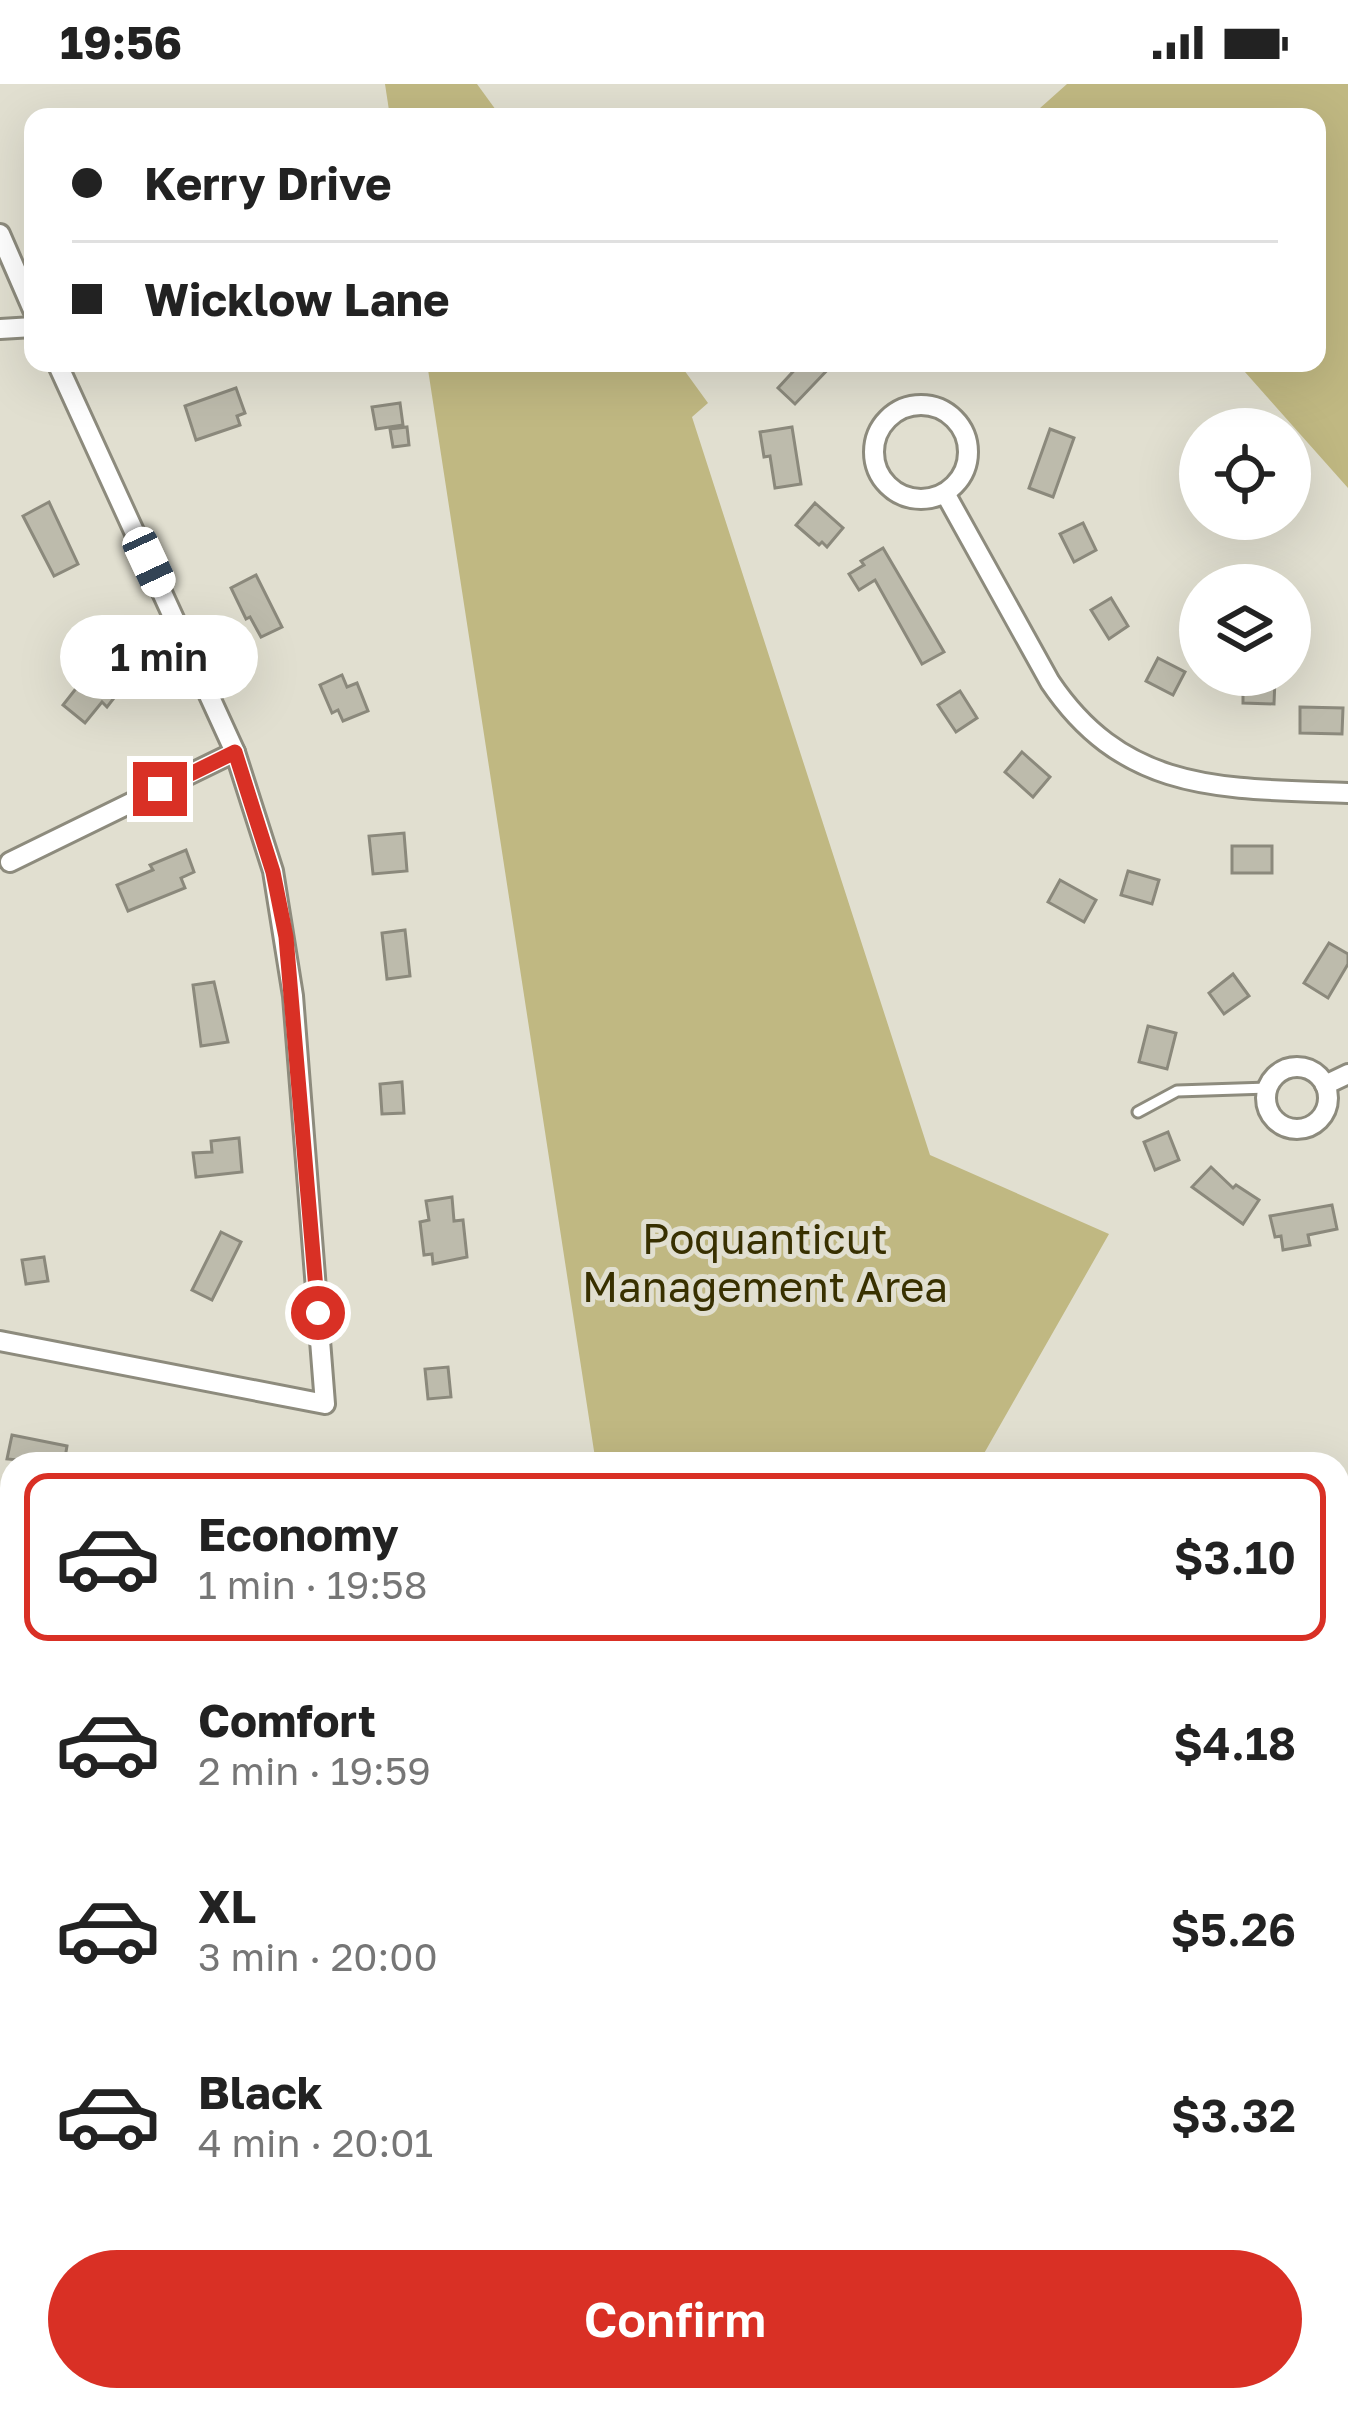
<!DOCTYPE html>
<html lang="en">
<head>
<meta charset="utf-8">
<style>
	body { margin:0; font-family:"Golos Text",sans-serif; background:#f2f2f2; color:#222; height:100vh; display:flex; flex-direction:column; font-size:45px; white-space:nowrap }
	* { box-sizing:border-box; margin:0 }
	p { font-size:39px; color:#767676 }
	.icon { flex:none; width:66px; height:66px; fill:none; stroke:currentColor; stroke-width:2; stroke-linecap:round; stroke-linejoin:round }
	.map { position:relative; flex:1; overflow:hidden }
	.details { position:absolute; left:0px; top:1368px; width:1350px; height:960px; display:flex; flex-direction:column; background:#fff; border-radius:36px 36px 0 0; box-shadow:0 12px 48px #0002 }
	.details>* { flex:none }
	.guide { position:absolute; left:24px; top:24px; width:1302px; height:264px; border-radius:24px; box-shadow:0 12px 48px #0002; display:grid; align-content:center; height:264px; padding:0 48px; background:#fff }
	.tools { position:absolute; left:1179px; top:324px; display:grid; gap:24px }
	.tools a { display:grid; place-items:center; width:132px; height:132px; border-radius:50%; background:#fff; box-shadow:0 12px 48px #0002; font-size:60px }
	.end { position:absolute; width:54px; height:54px; margin:-27px; border:15px solid #d93025; background:#fff; box-shadow:0 0 0 6px #fff }
	.from { border-radius:50% }
	.bubble { position:absolute; height:84px; border-radius:42px; background:#fff; box-shadow:0 12px 48px #0002; font-size:39px; font-weight:600; line-height:84px; text-align:center }
	.car { position:absolute; width:36px; height:72px; margin:-36px -18px; border-radius:15px; box-shadow:0 0 9px 3px #0007; background:linear-gradient(#fff 24%,#345 0 40%,#fff 0 76%,#345 0 86%,#fff 0) }
	.guide b { display:flex; align-items:center; gap:42px; height:114px; font-size:45px }
	.guide b+b { border-top:3px solid #e0e0e0 }
	.guide i { width:30px; height:30px; background:#222 }
	ul { padding:21px 0 0; list-style:none }
	li { display:flex; align-items:center; gap:36px; height:168px; margin:0 24px 18px; padding:0 24px; border:6px solid transparent; border-radius:24px }
	li div { flex:1 }
	li b { display:block; font-size:45px }
	li em { font-style:normal; font-weight:600 }
	li.selected { border-color:#d93025 }
	li>.icon { width:108px; height:108px; stroke-width:1.5 }
	.cta { display:flex; gap:24px; margin-top:auto; padding:24px 48px }
	.cta a { flex:1; height:138px; border-radius:72px; background:#d93025; color:#fff; font-size:48px; font-weight:600; line-height:138px; text-align:center }
	.status { display:flex; justify-content:space-between; align-items:center; height:84px; padding:0 60px; background:#fff; direction:ltr }
	.status svg { height:33px; fill:currentColor }
	.map>svg:first-child { display:block }
	.green { fill:#c0b882 }
	.building { fill:#bdbbac; stroke:#8b897c; stroke-width:3 }
	.lines { fill:none; stroke-linecap:round; stroke-linejoin:round }
	.service-casing { stroke:#8d8b7d; stroke-width:15 }
	.minor-casing { stroke:#8d8b7d; stroke-width:24 }
	.primary-casing { stroke:#8d8b7d; stroke-width:36 }
	.service { stroke:#fff; stroke-width:9 }
	.minor { stroke:#fff; stroke-width:18 }
	.primary { stroke:#fff; stroke-width:30 }
	.route { stroke:#d93025; stroke-width:15 }
	.labels { text-anchor:middle; stroke-width:10; stroke-linejoin:round; paint-order:stroke }
	.park-label { font-size:42px; fill:#383000; stroke:#e1dfd0 }
</style>
</head>
<body>
<div class="status"><b>19:56</b><svg viewBox="0 0 49 12"><path d="M0 12V9h3v3zM5 12V6h3v6zM10 12V3h3v9zM15 12V0h3v12zM26 1h20v11H26zM47 4h2v5h-2z"/></svg></div>
<div class="map">
<svg width="1348" height="2328" viewBox="0 0 1348 2328">
	<rect width="100%" height="100%" fill="#e1dfd0"/>
	<g class="green">
		<polygon points="385,0 477,0 501,33 390,33"/>
		<polygon points="1067,0 1348,0 1348,404 1237,279 1317,279 1317,33 1030,33"/>
		<polygon points="427,279 679,279 708,319 692,333 930,1071 1109,1150 978,1380 596,1380"/>
	</g>
	<g class="building">
		<polygon points="801,279 834,279 795,320 778,304"/>
		<polygon points="236,304 245,329 237,332 240,341 196,356 185,322"/>
		<polygon points="400,319 403,341 376,345 372,323"/>
		<polygon points="407,343 409,361 393,363 390,345"/>
		<polygon points="792,343 801,400 775,404 770,372 764,373 760,348"/>
		<polygon points="1050,345 1074,354 1053,413 1029,404"/>
		<polygon points="49,418 78,480 54,492 23,432"/>
		<polygon points="815,419 843,444 827,463 822,458 819,461 796,441"/>
		<polygon points="1083,439 1096,466 1074,478 1060,450"/>
		<polygon points="883,464 944,568 922,580 875,496 859,506 849,490 864,481 861,477"/>
		<polygon points="256,491 282,543 261,553 250,533 246,535 231,504"/>
		<polygon points="1111,514 1128,542 1109,555 1091,526"/>
		<polygon points="1158,574 1185,588 1173,611 1146,597"/>
		<polygon points="107,580 128,596 107,623 102,618 85,639 63,621 78,602 85,608"/>
		<polygon points="342,591 347,603 357,599 368,627 343,637 338,626 332,629 320,601"/>
		<polygon points="1243,594 1275,594 1274,620 1243,619"/>
		<polygon points="960,607 977,634 956,648 938,621"/>
		<polygon points="1300,623 1343,624 1342,650 1300,649"/>
		<polygon points="1022,668 1050,693 1033,713 1005,688"/>
		<polygon points="404,749 407,787 373,790 369,752"/>
		<rect x="1232" y="762" width="40" height="27"/>
		<polygon points="186,766 194,788 181,794 185,804 128,827 117,801 153,786 150,781"/>
		<polygon points="1128,787 1159,796 1152,820 1121,811"/>
		<polygon points="1060,796 1096,816 1084,838 1048,818"/>
		<polygon points="405,846 410,892 387,895 382,849"/>
		<polygon points="1329,859 1348,870 1348,880 1328,914 1304,899"/>
		<polygon points="1233,890 1249,912 1224,930 1209,909"/>
		<polygon points="214,898 228,958 201,962 193,901"/>
		<polygon points="1148,942 1176,949 1167,985 1139,978"/>
		<polygon points="402,998 404,1029 382,1030 380,1000"/>
		<polygon points="1168,1048 1179,1076 1155,1086 1144,1058"/>
		<polygon points="239,1054 242,1088 196,1093 193,1069 212,1068 211,1057"/>
		<polygon points="1211,1083 1233,1104 1236,1101 1259,1116 1243,1140 1192,1103"/>
		<polygon points="452,1113 454,1137 463,1136 467,1173 433,1180 432,1170 424,1171 420,1138 429,1136 426,1117"/>
		<polygon points="1332,1121 1337,1145 1308,1151 1310,1161 1283,1166 1281,1152 1275,1153 1270,1132"/>
		<polygon points="221,1148 241,1158 212,1216 192,1206"/>
		<polygon points="44,1173 48,1197 26,1200 22,1176"/>
		<polygon points="448,1283 451,1313 428,1315 425,1285"/>
		<polygon points="12,1351 67,1362 64,1380 7,1375"/>
	</g>
	<g class="lines">
		<defs>
			<polyline id="service" points="1138,1028 1177,1007 1268,1004"/>
			<g id="minor">
				<polyline points="0,150 33,226"/>
				<polyline points="0,245 33,243"/>
				<circle cx="921" cy="368" r="47"/>
				<path d="M945 409 1050 598C1126 711 1226 704 1348 709"/>
				<polyline points="10,778 235,668"/>
				<circle cx="1297" cy="1014" r="31"/>
				<polyline points="1325,1001 1348,990"/>
				<polyline points="0,1257 325,1320 293,912 273,787 235,668 57,279"/>
				<polyline points="0,1838 12,1840"/>
				<polyline points="483,2316 485,2328"/>
				<polyline points="121,2328 130,2316"/>
			</g>
			<g id="primary">
				<polyline points="0,1550 12,1553"/>
				<polyline points="1338,1816 1348,1818"/>
			</g>
		</defs>
		<use href="#service" class="service-casing"/>
		<use href="#minor" class="minor-casing"/>
		<use href="#primary" class="primary-casing"/>
		<use href="#service" class="service"/>
		<use href="#minor" class="minor"/>
		<use href="#primary" class="primary"/>
	</g>
	<g class="lines">
		<polyline class="route" points="160,705 235,668 273,788 286,853 318,1229"/>
	</g>
	<g class="labels">
		<g class="park-label">
			<text x="765" y="1170">Poquanticut<tspan x="765" dy="48">Management Area</tspan></text>
		</g>
	</g>
</svg>
<div class="tools">
<a><svg class="icon" aria-label="locate" viewBox="0 0 24 24"><circle cx="12" cy="12" r="6"/><path d="M12 2v4M12 18v4M2 12h4M18 12h4"/></svg></a>
<a><svg class="icon" aria-label="layers" viewBox="0 0 24 24"><path d="M12 4l9 5-9 5-9-5zM3 14l9 5 9-5"/></svg></a>
</div>
<i class="end from" style="left:318px;top:1229px"></i>
<i class="end" style="left:160px;top:705px"></i>
<div class="bubble" style="left:60px;top:531px;width:198px">1 min</div>
<i class="car" style="left:149px;top:478px;rotate:155deg"></i>
<div class="guide">
<b><i class="from"></i>Kerry Drive</b>
<b><i></i>Wicklow Lane</b>
</div>
<section class="details">
<ul>
<li class="selected"><svg class="icon" aria-label="car" viewBox="0 0 24 24"><path d="M5 17H2v-5l4-1 3-4h7l3 4 3 1v5h-3M9 17h6M6 11h13"/><circle cx="7" cy="17" r="2"/><circle cx="17" cy="17" r="2"/></svg><div><b>Economy</b><p>1 min · 19:58</p></div><em>$3.10</em></li>
<li><svg class="icon" aria-label="car" viewBox="0 0 24 24"><path d="M5 17H2v-5l4-1 3-4h7l3 4 3 1v5h-3M9 17h6M6 11h13"/><circle cx="7" cy="17" r="2"/><circle cx="17" cy="17" r="2"/></svg><div><b>Comfort</b><p>2 min · 19:59</p></div><em>$4.18</em></li>
<li><svg class="icon" aria-label="car" viewBox="0 0 24 24"><path d="M5 17H2v-5l4-1 3-4h7l3 4 3 1v5h-3M9 17h6M6 11h13"/><circle cx="7" cy="17" r="2"/><circle cx="17" cy="17" r="2"/></svg><div><b>XL</b><p>3 min · 20:00</p></div><em>$5.26</em></li>
<li><svg class="icon" aria-label="car" viewBox="0 0 24 24"><path d="M5 17H2v-5l4-1 3-4h7l3 4 3 1v5h-3M9 17h6M6 11h13"/><circle cx="7" cy="17" r="2"/><circle cx="17" cy="17" r="2"/></svg><div><b>Black</b><p>4 min · 20:01</p></div><em>$3.32</em></li>
</ul>
<div class="cta"><a>Confirm</a></div>
</section>
</div>
</body>
</html>
